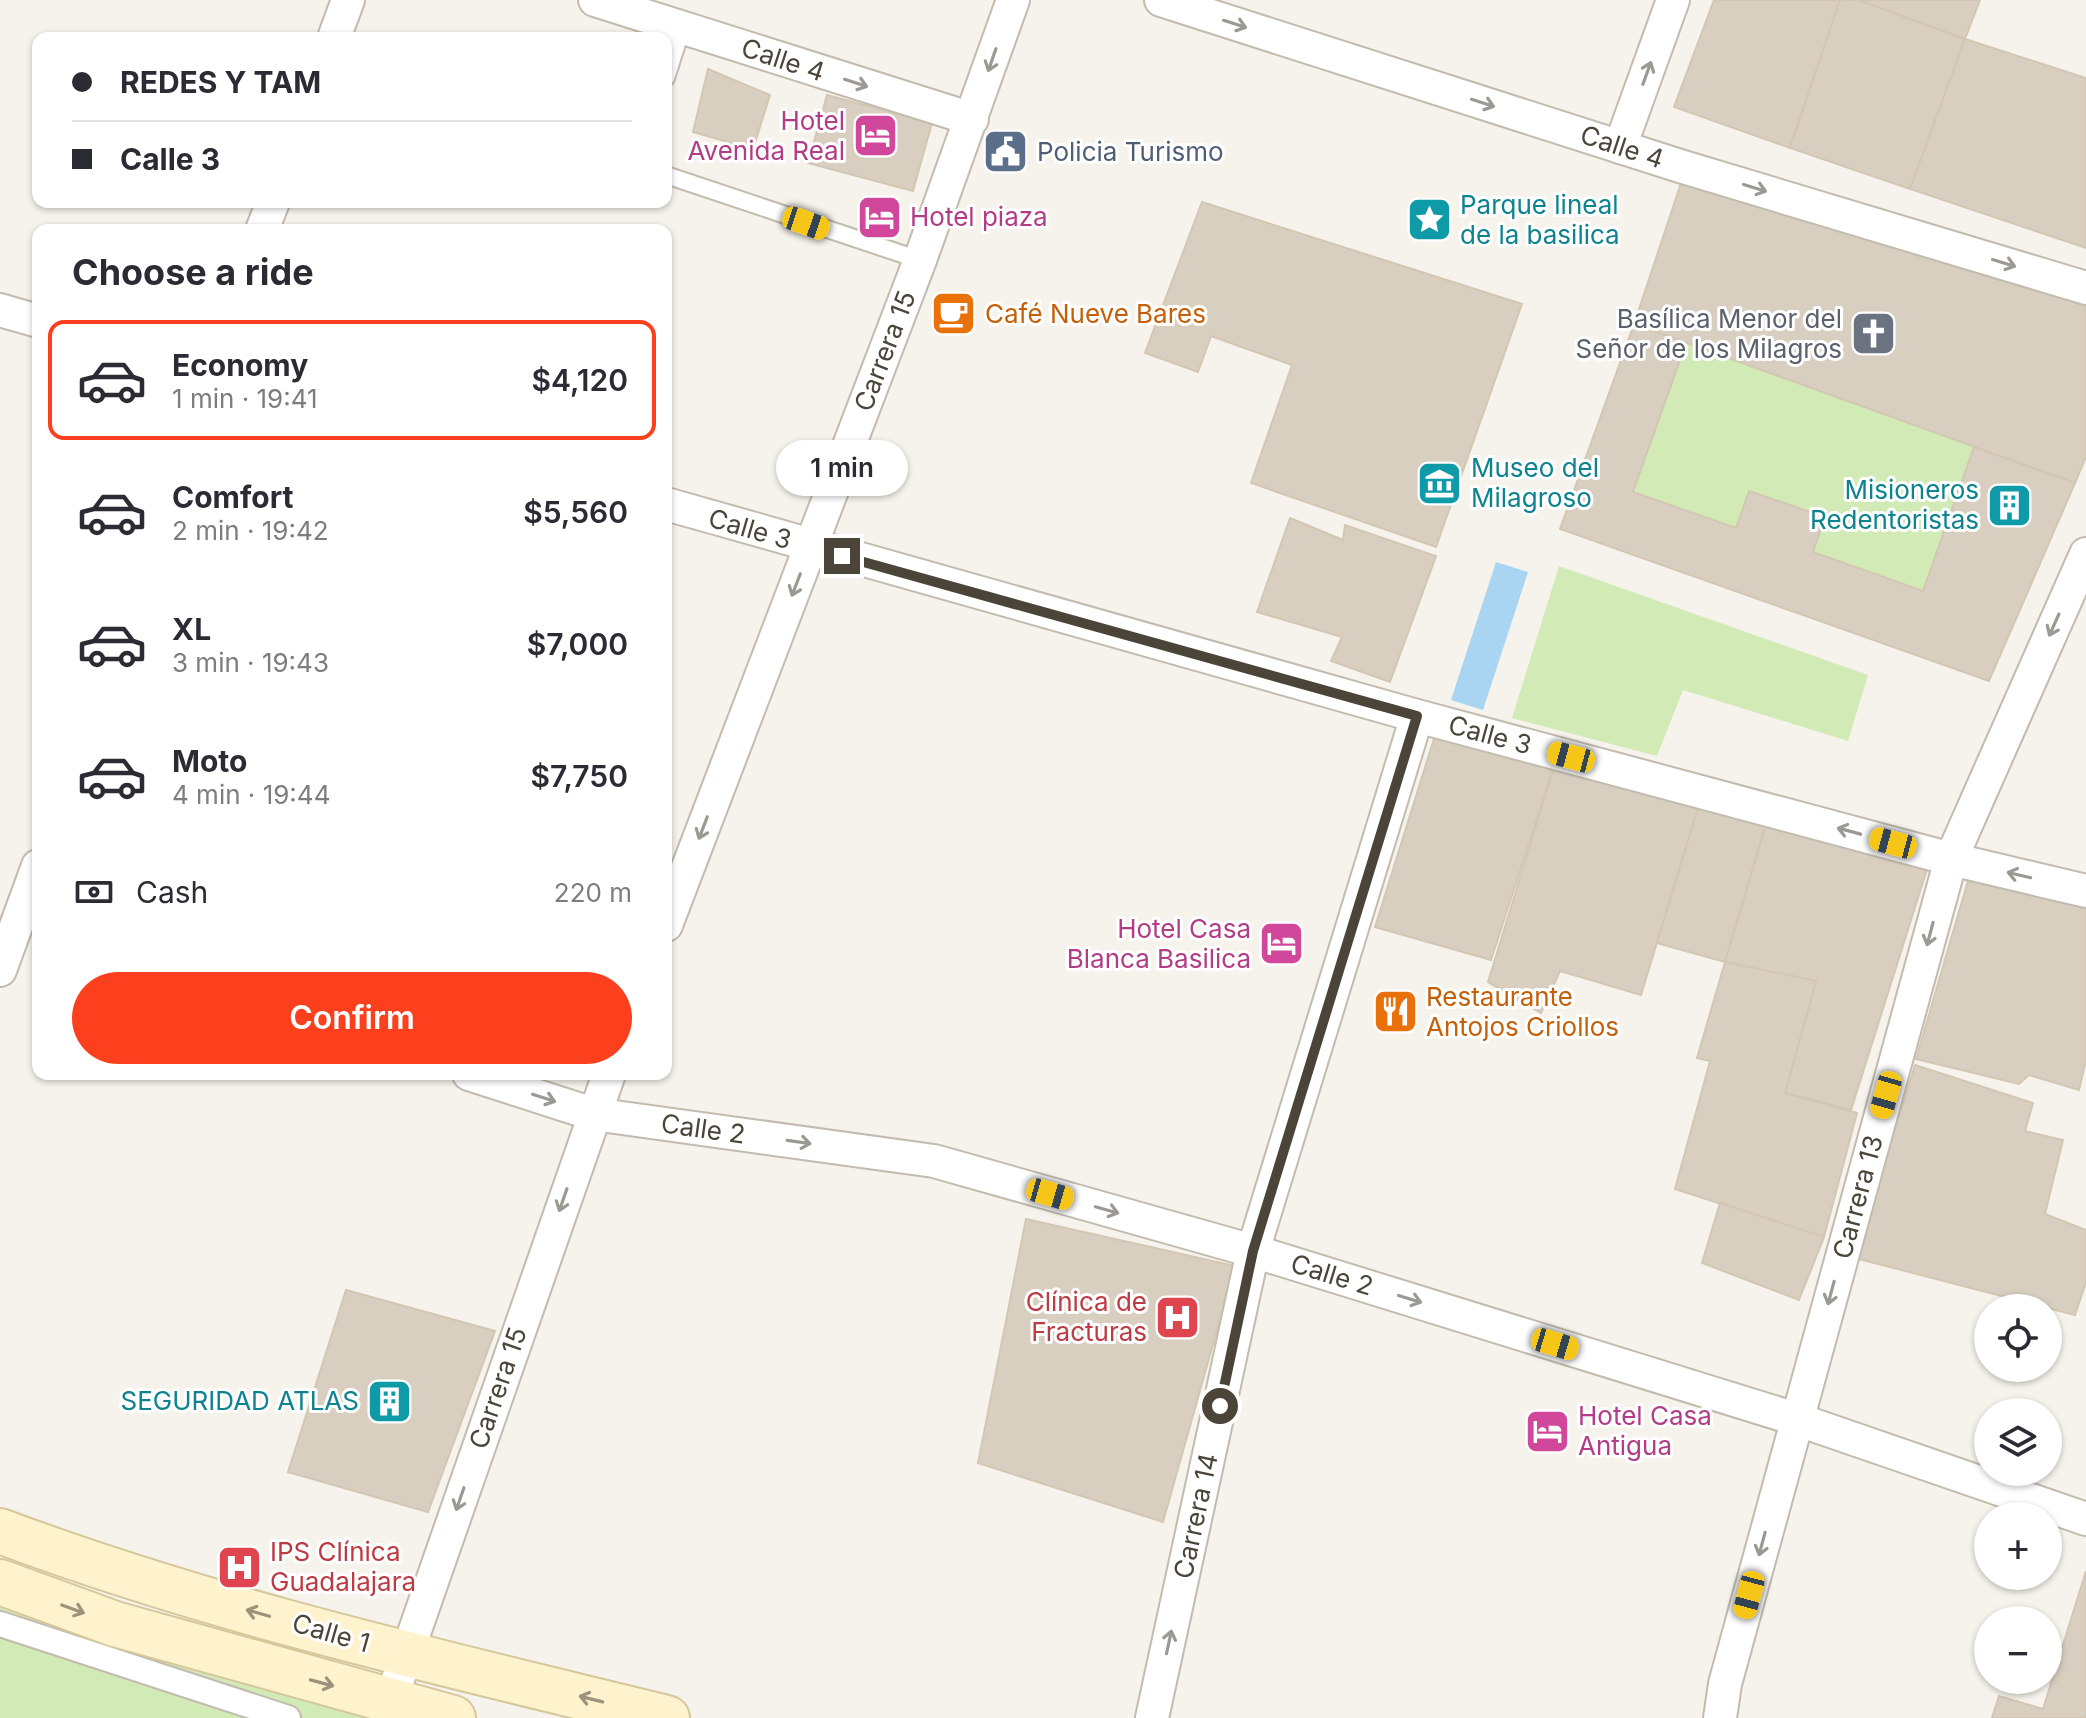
<!DOCTYPE html>
<html lang="en">
<head>
<meta charset="utf-8">
<style>
	body { margin:0; font-family:Inter,sans-serif; background:#f7f7f7; color:#2b2b33; height:100vh; display:flex; flex-direction:column; font-size:30px; white-space:nowrap }
	* { box-sizing:border-box; margin:0 }
	p { font-size:26px; color:#7c7c81 }
	.icon { flex:none; width:44px; height:44px; fill:none; stroke:currentColor; stroke-width:2; stroke-linecap:round; stroke-linejoin:round }
	.map { position:relative; flex:1; overflow:hidden }
	.details { position:absolute; left:32px; top:224px; width:640px; height:856px; display:flex; flex-direction:column; background:#fff; border-radius:16px; box-shadow:0 2px 6px #0004 }
	.details>* { flex:none }
	.banner { position:absolute; left:32px; top:32px; width:640px; height:176px; border-radius:16px; box-shadow:0 2px 6px #0004; display:grid; align-content:center; height:176px; padding:0 40px; background:#fff }
	.fabs { position:absolute; left:1974px; top:1294px; display:grid; gap:16px }
	.fabs a { display:grid; place-items:center; width:88px; height:88px; border-radius:50%; background:#fff; box-shadow:0 2px 6px #0004; font-size:40px }
	.end { position:absolute; width:36px; height:36px; margin:-18px; border:10px solid #4b4439; background:#fff; box-shadow:0 0 0 4px #fff }
	.from { border-radius:50% }
	.bubble { position:absolute; height:56px; border-radius:28px; background:#fff; box-shadow:0 2px 6px #0004; font-size:26px; font-weight:600; line-height:56px; text-align:center }
	.car { position:absolute; width:24px; height:48px; margin:-24px -12px; border-radius:10px; box-shadow:0 0 6px 2px #0007; background:linear-gradient(#f5c518 24%,#345 0 40%,#f5c518 0 76%,#345 0 86%,#f5c518 0) }
	.banner b { display:flex; align-items:center; gap:28px; height:76px; font-size:30px }
	.banner b+b { border-top:2px solid #e1e1e2 }
	.banner i { width:20px; height:20px; background:#2b2b33 }
	ul { padding:0; list-style:none }
	li { display:flex; align-items:center; gap:24px; height:120px; margin:0 16px 12px; padding:0 24px; border:4px solid transparent; border-radius:16px }
	li div { flex:1 }
	li b { display:block; font-size:30px }
	li em { font-style:normal; font-weight:600 }
	li.on { border-color:#fc3f1d }
	li>.icon { width:72px; height:72px; stroke-width:1.5 }
	h2 { padding:0 40px; font-size:36px; line-height:96px }
	.pay { display:flex; align-items:center; gap:20px; height:88px; padding:0 40px; font-size:30px }
	.pay p { margin-inline-start:auto }
	.primary-button { display:flex; gap:16px; margin-top:auto; padding:16px 40px }
	.primary-button a { flex:1; height:92px; border-radius:48px; background:#fc3f1d; color:#fff; font-size:32px; font-weight:600; line-height:92px; text-align:center }
	.map>svg:first-child { display:block }
	.green { fill:#d2eab5 }
	.water { fill:#a9d4f2 }
	.building { fill:#d8cfc1; stroke:#d3c7b4; stroke-width:2 }
	.lines { fill:none; stroke-linecap:round; stroke-linejoin:round }
	.service-casing { stroke:#c2bbae; stroke-width:20 }
	.pedestrian-casing { stroke:#c2bbae; stroke-width:28 }
	.minor-casing { stroke:#c2bbae; stroke-width:36 }
	.secondary-casing { stroke:#d6c79b; stroke-width:48 }
	.service { stroke:#fff; stroke-width:16 }
	.pedestrian { stroke:#fff; stroke-width:24 }
	.minor { stroke:#fff; stroke-width:32 }
	.secondary { stroke:#fff3cd; stroke-width:44 }
	.oneway { stroke:#9c9892 }
	.oneway2 { stroke:#9c937c }
	.route { stroke:#4b4439; stroke-width:10 }
	.labels { text-anchor:middle; stroke-width:6; stroke-linejoin:round; paint-order:stroke }
	.street-label { font-size:26px; fill:#4b4439; stroke:#fff }
	.hotel-label { font-size:26px; fill:#b23c85; stroke:#fff; text-anchor:end }
	.service-label { font-size:26px; fill:#4e5e75; stroke:#fff; text-anchor:start }
	.culture-label { font-size:26px; fill:#0d838f; stroke:#fff; text-anchor:start }
	.food-label { font-size:26px; fill:#c56008; stroke:#fff; text-anchor:start }
	.worship-label { font-size:26px; fill:#5b616d; stroke:#fff; text-anchor:end }
	.health-label { font-size:26px; fill:#be3a42; stroke:#fff; text-anchor:end }
</style>
</head>
<body>
<div class="map">
<svg width="2086" height="1718" viewBox="0 0 2086 1718">
	<rect width="100%" height="100%" fill="#f6f3ec"/>
	<g class="green">
		<polygon points="1686,343 1974,447 1923,591 1813,552 1824,517 1750,491 1736,528 1633,492"/>
		<polygon points="1559,566 1868,675 1848,741 1683,690 1657,756 1512,718"/>
		<polygon points="0,1569 409,1718 0,1718"/>
	</g>
	<polygon class="water" points="1496,562 1528,572 1483,710 1451,700"/>
	<g class="building">
		<polygon points="1714,0 1840,0 1790,148 1674,107"/>
		<polygon points="1840,0 1859,0 1965,39 1910,189 1790,148"/>
		<polygon points="1859,0 1980,0 1965,39"/>
		<polygon points="1965,39 2086,78 2086,248 1910,189"/>
		<polygon points="708,69 770,95 753,149 693,132"/>
		<polygon points="827,95 932,123 913,191 808,163"/>
		<polygon points="1684,174 2086,295 2086,457 2075,483 1634,324"/>
		<polygon points="1202,202 1522,304 1436,547 1251,483 1292,365 1211,336 1198,372 1145,353"/>
		<polygon points="1634,324 1686,343 1633,492 1736,528 1749,491 1825,517 1813,552 1923,591 1974,447 2075,483 1989,681 1560,529"/>
		<polygon points="1290,518 1343,540 1345,525 1436,556 1390,682 1331,661 1342,637 1257,612"/>
		<polygon points="1438,726 1557,757 1491,960 1375,927"/>
		<polygon points="1557,757 1701,798 1641,995 1560,971 1541,1013 1488,982"/>
		<polygon points="1701,798 1767,821 1725,962 1657,943"/>
		<polygon points="1767,821 1929,863 1851,1110 1785,1093 1816,981 1725,962"/>
		<polygon points="1970,874 2086,903 2086,1060 2079,1090 2029,1075 2019,1084 1916,1059"/>
		<polygon points="1725,962 1816,981 1785,1093 1857,1113 1824,1237 1675,1189 1710,1061 1697,1058"/>
		<polygon points="1915,1065 2033,1103 2025,1131 2063,1140 2045,1214 2086,1230 2086,1282 2075,1315 1855,1258"/>
		<polygon points="1720,1203 1824,1237 1799,1300 1702,1263"/>
		<polygon points="1026,1219 1235,1266 1163,1522 978,1463"/>
		<polygon points="346,1290 495,1331 428,1512 288,1472"/>
		<polygon points="2086,1571 2086,1718 1992,1718 1999,1696 2043,1709"/>
	</g>
	<g class="lines">
		<defs>
			<g id="service">
				<polyline points="666,78 682,28"/>
				<polyline points="666,175 920,260"/>
			</g>
			<polyline id="pedestrian" points="0,1624 288,1718"/>
			<g id="minor">
				<polyline points="595,0 972,119"/>
				<polyline points="1161,0 1680,166 2086,288"/>
				<polyline points="334,38 348,0"/>
				<polyline points="1620,147 1673,0"/>
				<polyline points="262,230 273,202"/>
				<polyline points="0,310 38,321"/>
				<polyline points="666,504 1417,716 1951,859 2086,891"/>
				<polyline points="666,925 920,260 1013,0"/>
				<polyline points="0,970 38,866"/>
				<polyline points="469,1074 593,1114 934,1161 1253,1251 1796,1419 2086,1519"/>
				<polyline points="390,1702 609,1074"/>
				<polyline points="1152,1718 1253,1251 1417,716"/>
				<polyline points="1720,1718 1725,1684 1951,859 2086,554"/>
			</g>
			<g id="secondary">
				<path d="M0 1531C216 1612 443 1663 667 1718"/>
				<polyline points="0,1582 115,1624 453,1718"/>
			</g>
		</defs>
		<use href="#service" class="service-casing"/>
		<use href="#pedestrian" class="pedestrian-casing"/>
		<use href="#minor" class="minor-casing"/>
		<use href="#secondary" class="secondary-casing"/>
		<use href="#service" class="service"/>
		<use href="#pedestrian" class="pedestrian"/>
		<use href="#minor" class="minor"/>
		<use href="#secondary" class="secondary"/>
	</g>
	<defs><path id="oneway-shaft" d="M-6 0H5M1.5-3L5.5 0L1.5 3" fill="none" stroke-width="1.6" stroke-linecap="round" stroke-linejoin="round" transform="scale(2)"/></defs>
	<g class="oneway">
		<use href="#oneway-shaft" transform="translate(1235 24) rotate(18)"/>
		<use href="#oneway-shaft" transform="translate(992 60) rotate(109)"/>
		<use href="#oneway-shaft" transform="translate(1647 73) rotate(-70)"/>
		<use href="#oneway-shaft" transform="translate(856 83) rotate(18)"/>
		<use href="#oneway-shaft" transform="translate(1483 103) rotate(18)"/>
		<use href="#oneway-shaft" transform="translate(1755 188) rotate(17)"/>
		<use href="#oneway-shaft" transform="translate(2004 263) rotate(17)"/>
		<use href="#oneway-shaft" transform="translate(796 585) rotate(111)"/>
		<use href="#oneway-shaft" transform="translate(2054 625) rotate(114)"/>
		<use href="#oneway-shaft" transform="translate(703 828) rotate(111)"/>
		<use href="#oneway-shaft" transform="translate(1849 831) rotate(-165)"/>
		<use href="#oneway-shaft" transform="translate(2019 875) rotate(-167)"/>
		<use href="#oneway-shaft" transform="translate(1930 934) rotate(105)"/>
		<use href="#oneway-shaft" transform="translate(544 1098) rotate(18)"/>
		<use href="#oneway-shaft" transform="translate(799 1142) rotate(8)"/>
		<use href="#oneway-shaft" transform="translate(563 1200) rotate(109)"/>
		<use href="#oneway-shaft" transform="translate(1107 1210) rotate(16)"/>
		<use href="#oneway-shaft" transform="translate(1831 1293) rotate(105)"/>
		<use href="#oneway-shaft" transform="translate(1410 1299) rotate(17)"/>
		<use href="#oneway-shaft" transform="translate(460 1499) rotate(109)"/>
		<use href="#oneway-shaft" transform="translate(1762 1544) rotate(105)"/>
		<use href="#oneway-shaft" transform="translate(1169 1642) rotate(-78)"/>
	</g>
	<g class="oneway2">
		<use href="#oneway-shaft" transform="translate(73 1609) rotate(20)"/>
		<use href="#oneway-shaft" transform="translate(258 1613) rotate(-164)"/>
		<use href="#oneway-shaft" transform="translate(322 1683) rotate(15)"/>
		<use href="#oneway-shaft" transform="translate(591 1699) rotate(-166)"/>
	</g>
	<g class="lines">
		<polyline class="route" points="842,556 1417,716 1253,1251 1220,1406"/>
	</g>
	<defs>
		<symbol id="hotel-square" viewBox="-11 -11 22 22"><rect x="-9" y="-9" width="18" height="18" rx="4" fill="#d1479c" stroke="#fff"/><path d="M-6-4.5h1.5V1H6V5H4.5V3h-9V5H-6ZM-4 0a1.8 1.8 0 1 1 3.6 0ZM.5 0V-2.5h3Q6-2.5 6 0Z" fill="#fff"/></symbol>
		<symbol id="civic-square" viewBox="-11 -11 22 22"><rect x="-9" y="-9" width="18" height="18" rx="4" fill="#5c6f8a" stroke="#fff"/><path d="M-.6-6.5H3V-4.5H.6V-3L4-1V1h2V6H-6V1h2V-1L-.6-3ZM-1.2 2.5V6h2.4V2.5Z" fill="#fff"/></symbol>
		<symbol id="sight-square" viewBox="-11 -11 22 22"><rect x="-9" y="-9" width="18" height="18" rx="4" fill="#0f9aa8" stroke="#fff"/><path d="M0-6L1.8-2.2L6-1.7L2.9 1.2L3.7 5.4L0 3.3L-3.7 5.4L-2.9 1.2L-6-1.7L-1.8-2.2Z" fill="#fff"/></symbol>
		<symbol id="cafe-square" viewBox="-11 -11 22 22"><rect x="-9" y="-9" width="18" height="18" rx="4" fill="#e8710a" stroke="#fff"/><path d="M-5.5-4.5H6V0H3Q3 3.5 0 3.5H-2.5Q-5.5 3.5-5.5 0ZM3-3.2v2h1.7v-2ZM-6 4.5H4V6H-6Z" fill="#fff"/></symbol>
		<symbol id="church-square" viewBox="-11 -11 22 22"><rect x="-9" y="-9" width="18" height="18" rx="4" fill="#6b7280" stroke="#fff"/><path d="M-1.2-6h2.4v3.5h3.3v2.4h-3.3V6h-2.4V-.1h-3.3v-2.4h3.3Z" fill="#fff"/></symbol>
		<symbol id="museum-square" viewBox="-11 -11 22 22"><rect x="-9" y="-9" width="18" height="18" rx="4" fill="#0f9aa8" stroke="#fff"/><path d="M0-6L6-3V-2H-6V-3ZM-5-1h2V3h-2ZM-1-1h2V3h-2ZM3-1h2V3H3ZM-6 4H6V6H-6Z" fill="#fff"/></symbol>
		<symbol id="building-square" viewBox="-11 -11 22 22"><rect x="-9" y="-9" width="18" height="18" rx="4" fill="#0f9aa8" stroke="#fff"/><path d="M-4-6H4V6H1V3H-1V6H-4ZM-2.5-4.3h1.7v1.8h-1.7ZM.8-4.3h1.7v1.8H.8ZM-2.5-1h1.7V.8h-1.7ZM.8-1h1.7V.8H.8Z" fill="#fff"/></symbol>
		<symbol id="restaurant-square" viewBox="-11 -11 22 22"><rect x="-9" y="-9" width="18" height="18" rx="4" fill="#e8710a" stroke="#fff"/><path d="M-5-6h1v4h1v-4h1v4h1v-4h1v5L-1.5 .5V6h-2V.5L-5-1ZM5-6V6H3V1.5H1.5Q1.5-4 5-6Z" fill="#fff"/></symbol>
		<symbol id="hospital-square" viewBox="-11 -11 22 22"><rect x="-9" y="-9" width="18" height="18" rx="4" fill="#e0444e" stroke="#fff"/><path d="M-5-5h3v3.5h4V-5h3V5h-3V1.5h-4V5h-3Z" fill="#fff"/></symbol>
	</defs>
	<g fill-rule="evenodd">
		<use href="#hotel-square" x="850" y="110" width="51" height="51"/>
		<use href="#civic-square" x="980" y="126" width="51" height="51"/>
		<use href="#hotel-square" x="854" y="192" width="51" height="51"/>
		<use href="#sight-square" x="1404" y="194" width="51" height="51"/>
		<use href="#cafe-square" x="928" y="288" width="51" height="51"/>
		<use href="#church-square" x="1848" y="308" width="51" height="51"/>
		<use href="#museum-square" x="1414" y="458" width="51" height="51"/>
		<use href="#building-square" x="1984" y="480" width="51" height="51"/>
		<use href="#hotel-square" x="1256" y="918" width="51" height="51"/>
		<use href="#restaurant-square" x="1370" y="986" width="51" height="51"/>
		<use href="#hospital-square" x="1152" y="1292" width="51" height="51"/>
		<use href="#building-square" x="364" y="1376" width="51" height="51"/>
		<use href="#hotel-square" x="1522" y="1406" width="51" height="51"/>
		<use href="#hospital-square" x="214" y="1542" width="51" height="51"/>
	</g>
	<g class="labels">
		<g class="street-label">
			<text transform="translate(783 60) rotate(18)" y="9">Calle 4</text>
			<text transform="translate(1622 147) rotate(18)" y="9">Calle 4</text>
			<text transform="translate(885 351) rotate(-69)" y="9">Carrera 15</text>
			<text transform="translate(750 529) rotate(16)" y="9">Calle 3</text>
			<text transform="translate(1490 735) rotate(15)" y="9">Calle 3</text>
			<text transform="translate(703 1129) rotate(8)" y="9">Calle 2</text>
			<text transform="translate(1858 1197) rotate(-75)" y="9">Carrera 13</text>
			<text transform="translate(1332 1275) rotate(17)" y="9">Calle 2</text>
			<text transform="translate(498 1388) rotate(-71)" y="9">Carrera 15</text>
			<text transform="translate(1196 1516) rotate(-78)" y="9">Carrera 14</text>
			<text transform="translate(331 1633) rotate(16)" y="9">Calle 1</text>
		</g>
		<g class="hotel-label">
			<text x="845" y="130">Hotel<tspan x="845" dy="30">Avenida Real</tspan></text>
			<text x="910" y="226" text-anchor="start">Hotel piaza</text>
			<text x="1251" y="938">Hotel Casa<tspan x="1251" dy="30">Blanca Basilica</tspan></text>
			<text x="1578" y="1425" text-anchor="start">Hotel Casa<tspan x="1578" dy="30">Antigua</tspan></text>
		</g>
		<g class="service-label">
			<text x="1037" y="161">Policia Turismo</text>
		</g>
		<g class="culture-label">
			<text x="1460" y="214">Parque lineal<tspan x="1460" dy="30">de la basilica</tspan></text>
			<text x="1471" y="477">Museo del<tspan x="1471" dy="30">Milagroso</tspan></text>
			<text x="1979" y="499" text-anchor="end">Misioneros<tspan x="1979" dy="30">Redentoristas</tspan></text>
			<text x="359" y="1410" text-anchor="end">SEGURIDAD ATLAS</text>
		</g>
		<g class="food-label">
			<text x="985" y="323">Café Nueve Bares</text>
			<text x="1426" y="1006">Restaurante<tspan x="1426" dy="30">Antojos Criollos</tspan></text>
		</g>
		<g class="worship-label">
			<text x="1842" y="328">Basílica Menor del<tspan x="1842" dy="30">Señor de los Milagros</tspan></text>
		</g>
		<g class="health-label">
			<text x="1147" y="1311">Clínica de<tspan x="1147" dy="30">Fracturas</tspan></text>
			<text x="270" y="1561" text-anchor="start">IPS Clínica<tspan x="270" dy="30">Guadalajara</tspan></text>
		</g>
	</g>
</svg>
<div class="fabs">
<a><svg class="icon" aria-label="locate" viewBox="0 0 24 24"><circle cx="12" cy="12" r="6"/><path d="M12 2v4M12 18v4M2 12h4M18 12h4"/></svg></a>
<a><svg class="icon" aria-label="layers" viewBox="0 0 24 24"><path d="M12 4l9 5-9 5-9-5zM3 14l9 5 9-5"/></svg></a>
<a>+</a>
<a>−</a>
</div>
<i class="end from" style="left:1220px;top:1406px"></i>
<i class="end" style="left:842px;top:556px"></i>
<div class="bubble" style="left:776px;top:440px;width:132px">1 min</div>
<i class="car" style="left:806px;top:223px;rotate:109deg"></i>
<i class="car" style="left:1571px;top:757px;rotate:285deg"></i>
<i class="car" style="left:1893px;top:843px;rotate:285deg"></i>
<i class="car" style="left:1886px;top:1095px;rotate:196deg"></i>
<i class="car" style="left:1050px;top:1194px;rotate:106deg"></i>
<i class="car" style="left:1555px;top:1344px;rotate:107deg"></i>
<i class="car" style="left:1749px;top:1595px;rotate:195deg"></i>
<div class="banner">
<b><i class="from"></i>REDES Y TAM</b>
<b><i></i>Calle 3</b>
</div>
<section class="details">
<h2>Choose a ride</h2>
<ul>
<li class="on"><svg class="icon" aria-label="car" viewBox="0 0 24 24"><path d="M5 17H2v-5l4-1 3-4h7l3 4 3 1v5h-3M9 17h6M6 11h13"/><circle cx="7" cy="17" r="2"/><circle cx="17" cy="17" r="2"/></svg><div><b>Economy</b><p>1 min · 19:41</p></div><em>$4,120</em></li>
<li><svg class="icon" aria-label="car" viewBox="0 0 24 24"><path d="M5 17H2v-5l4-1 3-4h7l3 4 3 1v5h-3M9 17h6M6 11h13"/><circle cx="7" cy="17" r="2"/><circle cx="17" cy="17" r="2"/></svg><div><b>Comfort</b><p>2 min · 19:42</p></div><em>$5,560</em></li>
<li><svg class="icon" aria-label="car" viewBox="0 0 24 24"><path d="M5 17H2v-5l4-1 3-4h7l3 4 3 1v5h-3M9 17h6M6 11h13"/><circle cx="7" cy="17" r="2"/><circle cx="17" cy="17" r="2"/></svg><div><b>XL</b><p>3 min · 19:43</p></div><em>$7,000</em></li>
<li><svg class="icon" aria-label="car" viewBox="0 0 24 24"><path d="M5 17H2v-5l4-1 3-4h7l3 4 3 1v5h-3M9 17h6M6 11h13"/><circle cx="7" cy="17" r="2"/><circle cx="17" cy="17" r="2"/></svg><div><b>Moto</b><p>4 min · 19:44</p></div><em>$7,750</em></li>
</ul>
<div class="pay"><svg class="icon" aria-label="cash" viewBox="0 0 24 24"><path d="M3 7h18v10H3z"/><circle cx="12" cy="12" r="2"/></svg>Cash<p>220 m</p></div>
<div class="primary-button"><a>Confirm</a></div>
</section>
</div>
</body>
</html>
